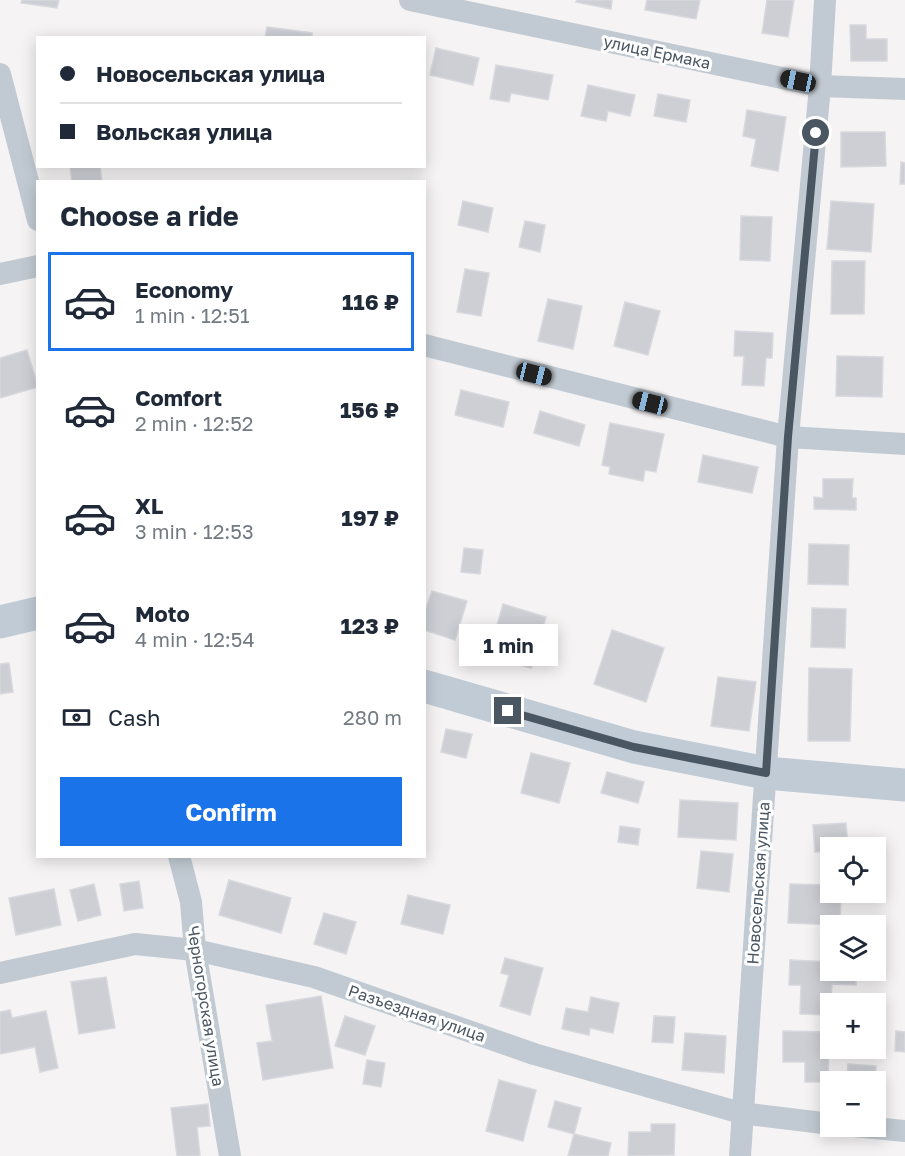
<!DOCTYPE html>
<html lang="en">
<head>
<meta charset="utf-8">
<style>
	body { margin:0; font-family:"Golos Text",sans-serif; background:#f2f2f3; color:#1f2937; height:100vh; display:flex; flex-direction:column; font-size:22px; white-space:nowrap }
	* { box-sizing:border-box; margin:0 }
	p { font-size:20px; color:#747a83 }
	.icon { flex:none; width:33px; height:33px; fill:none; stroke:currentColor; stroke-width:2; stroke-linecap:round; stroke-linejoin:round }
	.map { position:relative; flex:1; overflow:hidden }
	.sheet { position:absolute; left:36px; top:180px; width:390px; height:678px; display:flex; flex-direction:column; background:#fff; border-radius:0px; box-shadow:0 3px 15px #0003 }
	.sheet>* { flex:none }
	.hud { position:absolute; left:36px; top:36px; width:390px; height:132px; border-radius:0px; box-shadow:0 3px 15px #0003; display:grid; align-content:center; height:132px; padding:0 24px; background:#fff }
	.tools { position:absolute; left:820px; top:837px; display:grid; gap:12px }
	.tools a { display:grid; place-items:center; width:66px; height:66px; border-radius:0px; background:#fff; box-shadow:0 3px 15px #0003; font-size:30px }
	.end { position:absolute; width:27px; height:27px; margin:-14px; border:8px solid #4a5661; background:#fff; box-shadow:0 0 0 3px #fff }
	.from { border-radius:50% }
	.bubble { position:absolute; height:42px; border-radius:0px; background:#fff; box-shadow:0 3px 15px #0003; font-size:20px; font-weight:700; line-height:42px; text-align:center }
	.car { position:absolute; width:18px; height:36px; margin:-18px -9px; border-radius:8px; box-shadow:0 0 4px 2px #0007; background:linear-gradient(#222 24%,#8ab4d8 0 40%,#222 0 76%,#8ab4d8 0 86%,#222 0) }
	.hud b { display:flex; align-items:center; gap:21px; height:57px; font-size:22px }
	.hud b+b { border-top:2px solid #e0e1e3 }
	.hud i { width:15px; height:15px; background:#1f2937 }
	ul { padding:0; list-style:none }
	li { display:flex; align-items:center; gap:18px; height:99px; margin:0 12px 9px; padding:0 12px; border:3px solid transparent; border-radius:0px }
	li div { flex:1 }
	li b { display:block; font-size:22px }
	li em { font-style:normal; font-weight:700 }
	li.on { border-color:#1a73e8 }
	li>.icon { width:54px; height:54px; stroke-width:1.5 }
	h2 { padding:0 24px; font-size:27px; line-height:72px }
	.pay { display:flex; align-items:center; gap:15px; height:66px; padding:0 24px; font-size:22px }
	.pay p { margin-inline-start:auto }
	.action { display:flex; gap:12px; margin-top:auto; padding:12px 24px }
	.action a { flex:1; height:69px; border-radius:0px; background:#1a73e8; color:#fff; font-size:24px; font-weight:700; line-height:69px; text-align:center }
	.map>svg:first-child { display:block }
	.building { fill:#cdcfd5; stroke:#d7d9de; stroke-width:1.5 }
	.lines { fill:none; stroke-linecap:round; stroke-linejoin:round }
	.street { stroke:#c1cad2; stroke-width:22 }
	.secondary { stroke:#c1cbd6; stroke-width:33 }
	.route { stroke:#4a5661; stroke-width:8 }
	.labels { text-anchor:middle; stroke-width:6; stroke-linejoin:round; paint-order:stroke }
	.street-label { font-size:16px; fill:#4a5661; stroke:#fff }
</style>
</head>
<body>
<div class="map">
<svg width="905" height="1156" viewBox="0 0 905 1156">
	<rect width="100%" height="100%" fill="#f5f3f3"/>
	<g class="building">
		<polygon points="22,0 59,0 57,8 21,3"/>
		<polygon points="577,0 612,0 611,9 576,2"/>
		<polygon points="647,0 700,0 696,19 645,10"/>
		<polygon points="767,0 794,0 788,37 762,33"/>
		<polygon points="850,25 866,25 866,39 887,39 887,61 851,61"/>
		<polygon points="267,27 312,33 312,38 265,38"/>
		<polygon points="436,48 479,58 473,85 430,75"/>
		<polygon points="496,65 553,75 548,100 511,93 509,102 490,99"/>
		<polygon points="588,85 635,95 630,116 608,111 606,121 581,116"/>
		<polygon points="658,94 690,100 686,122 654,116"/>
		<polygon points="747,110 786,117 778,171 751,166 756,139 743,136"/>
		<polygon points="841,132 885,132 886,166 841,167"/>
		<polygon points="901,162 905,163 905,184 900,184"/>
		<polygon points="70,166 100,166 102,182 72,182"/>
		<polygon points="463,201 493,208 488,232 458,225"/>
		<polygon points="831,201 874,204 871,252 827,249"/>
		<polygon points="741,216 772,217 770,261 740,260"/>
		<polygon points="525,221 545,225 540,252 519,247"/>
		<polygon points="832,261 865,261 864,314 831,314"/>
		<polygon points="465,269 489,273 481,316 457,312"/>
		<polygon points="548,299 582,306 573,349 538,341"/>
		<polygon points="625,302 660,311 648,355 614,346"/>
		<polygon points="735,331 773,333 772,358 766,358 764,386 742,385 744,356 734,356"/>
		<polygon points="27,350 38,387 0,398 0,358"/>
		<polygon points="837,356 883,357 882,397 836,396"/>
		<polygon points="461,390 509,402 503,427 455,415"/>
		<polygon points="540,411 585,425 579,446 534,433"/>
		<polygon points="610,423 664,434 656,472 645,470 643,481 609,474 610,467 602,465"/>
		<polygon points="703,455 758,467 752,493 698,482"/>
		<polygon points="823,479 853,479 852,498 856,498 856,510 814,509 814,497 823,498"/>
		<polygon points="809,544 849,545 848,585 808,584"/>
		<polygon points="464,548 483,550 480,574 461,572"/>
		<polygon points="432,591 467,601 455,640 424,630 424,614"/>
		<polygon points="503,604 546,617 531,668 503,660 509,640 494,636"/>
		<polygon points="812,608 846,609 845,648 811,647"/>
		<polygon points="612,630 664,648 646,702 594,684"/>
		<polygon points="9,663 13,692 0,694 0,664"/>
		<polygon points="809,668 852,669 850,741 808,741"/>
		<polygon points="718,677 756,682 749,731 711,726"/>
		<polygon points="446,729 472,734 466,758 441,752"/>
		<polygon points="531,753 570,763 559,803 521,793"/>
		<polygon points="607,772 644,782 638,803 601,793"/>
		<polygon points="680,800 738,803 736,840 678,837"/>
		<polygon points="846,823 848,848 831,848 831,851 815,852 813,825"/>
		<polygon points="620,826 640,829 638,845 618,842"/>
		<polygon points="701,851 733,854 729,892 697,888"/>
		<polygon points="229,880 291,898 281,933 219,915"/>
		<polygon points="139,881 143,908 124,911 120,884"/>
		<polygon points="94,884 101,915 78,921 70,890"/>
		<polygon points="790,884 831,885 831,892 841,892 840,925 788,923"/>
		<polygon points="54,889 61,925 16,935 9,898"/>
		<polygon points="408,895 450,905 443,934 401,924"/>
		<polygon points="324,913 356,922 346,954 314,944"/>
		<polygon points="505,958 543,968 530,1015 500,1006 509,975 501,973"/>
		<polygon points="790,960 831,962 831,970 856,970 856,985 832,984 830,1015 800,1014 801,985 789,985"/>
		<polygon points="106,977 115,1028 79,1034 71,982"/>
		<polygon points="321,996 333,1068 263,1080 257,1043 272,1041 266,1005"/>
		<polygon points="591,997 619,1003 613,1033 590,1028 589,1035 562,1029 566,1008 588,1012"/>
		<polygon points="10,1010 12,1018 46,1011 58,1068 40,1072 35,1047 0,1054 0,1012"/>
		<polygon points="345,1016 375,1026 365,1055 335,1046"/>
		<polygon points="654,1016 675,1017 673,1043 652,1042"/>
		<polygon points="783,1031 829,1032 828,1082 805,1082 805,1062 783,1062"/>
		<polygon points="896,1031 905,1032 905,1052 895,1051"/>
		<polygon points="685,1033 726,1036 724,1073 682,1070"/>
		<polygon points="367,1060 385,1063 381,1087 363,1084"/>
		<polygon points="848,1064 876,1066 875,1082 847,1082"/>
		<polygon points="499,1080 536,1090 523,1141 486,1131"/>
		<polygon points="555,1101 581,1108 574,1134 548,1127"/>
		<polygon points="208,1104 210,1126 197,1127 200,1156 177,1156 171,1108"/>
		<polygon points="651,1124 675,1124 674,1155 628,1156 629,1132 651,1132"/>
		<polygon points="574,1134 611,1143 608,1156 568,1156"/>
	</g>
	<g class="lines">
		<g class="street">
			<polyline points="410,0 820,86 905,89"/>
			<polyline points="0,74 38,220"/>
			<polyline points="0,274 38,266"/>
			<polyline points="424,345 788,437 905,444"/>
			<polyline points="179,856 191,902 195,950 230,1156"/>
			<polyline points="0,973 135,944 195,950 314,977 534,1054 741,1113 831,1124"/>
			<polyline points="854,1126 905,1131"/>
			<polyline points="740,1156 788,437 820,86 825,0"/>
		</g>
		<g class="secondary">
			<polyline points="0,622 38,613"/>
			<polyline points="424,686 634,747 766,773 905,785"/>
		</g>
	</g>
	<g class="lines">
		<polyline class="route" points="508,711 634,747 766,773 788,437 816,133"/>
	</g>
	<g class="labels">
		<g class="street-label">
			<text transform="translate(657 52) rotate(12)" y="6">улица Ермака</text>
			<text transform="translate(758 883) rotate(-86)" y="6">Новосельская улица</text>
			<text transform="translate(206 1006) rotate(81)" y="6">Черногорская улица</text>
			<text transform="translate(417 1013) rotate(19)" y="6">Разъездная улица</text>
		</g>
	</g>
</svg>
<div class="tools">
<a><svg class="icon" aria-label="locate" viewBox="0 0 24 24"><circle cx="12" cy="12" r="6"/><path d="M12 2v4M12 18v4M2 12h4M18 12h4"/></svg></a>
<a><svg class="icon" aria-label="layers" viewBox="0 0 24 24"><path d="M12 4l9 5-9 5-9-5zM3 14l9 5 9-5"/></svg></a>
<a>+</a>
<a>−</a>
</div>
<i class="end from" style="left:816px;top:133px"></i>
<i class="end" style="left:508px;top:711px"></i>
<div class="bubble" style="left:459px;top:624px;width:99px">1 min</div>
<i class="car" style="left:798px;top:81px;rotate:282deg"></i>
<i class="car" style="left:534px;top:374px;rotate:104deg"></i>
<i class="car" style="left:650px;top:403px;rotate:284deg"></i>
<div class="hud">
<b><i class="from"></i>Новосельская улица</b>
<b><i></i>Вольская улица</b>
</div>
<section class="sheet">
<h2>Choose a ride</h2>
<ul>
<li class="on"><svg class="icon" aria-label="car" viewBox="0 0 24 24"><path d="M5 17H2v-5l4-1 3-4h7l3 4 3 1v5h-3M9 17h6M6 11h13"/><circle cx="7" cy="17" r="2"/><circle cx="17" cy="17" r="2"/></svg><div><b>Economy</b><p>1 min · 12:51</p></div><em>116 ₽</em></li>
<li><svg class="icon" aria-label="car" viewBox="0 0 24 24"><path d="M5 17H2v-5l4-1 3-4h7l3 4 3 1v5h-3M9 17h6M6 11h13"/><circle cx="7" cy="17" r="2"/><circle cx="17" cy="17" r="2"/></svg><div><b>Comfort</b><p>2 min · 12:52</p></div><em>156 ₽</em></li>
<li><svg class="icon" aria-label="car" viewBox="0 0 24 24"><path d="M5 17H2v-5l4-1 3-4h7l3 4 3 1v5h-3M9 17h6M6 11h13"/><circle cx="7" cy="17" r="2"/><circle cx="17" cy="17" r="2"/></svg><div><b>XL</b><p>3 min · 12:53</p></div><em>197 ₽</em></li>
<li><svg class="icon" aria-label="car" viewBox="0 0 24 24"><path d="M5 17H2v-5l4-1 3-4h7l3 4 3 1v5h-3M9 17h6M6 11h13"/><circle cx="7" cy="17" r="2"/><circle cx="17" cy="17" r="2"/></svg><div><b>Moto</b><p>4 min · 12:54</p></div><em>123 ₽</em></li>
</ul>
<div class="pay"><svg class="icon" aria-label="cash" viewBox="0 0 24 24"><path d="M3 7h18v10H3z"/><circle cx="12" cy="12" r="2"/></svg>Cash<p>280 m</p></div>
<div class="action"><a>Confirm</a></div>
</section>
</div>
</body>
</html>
